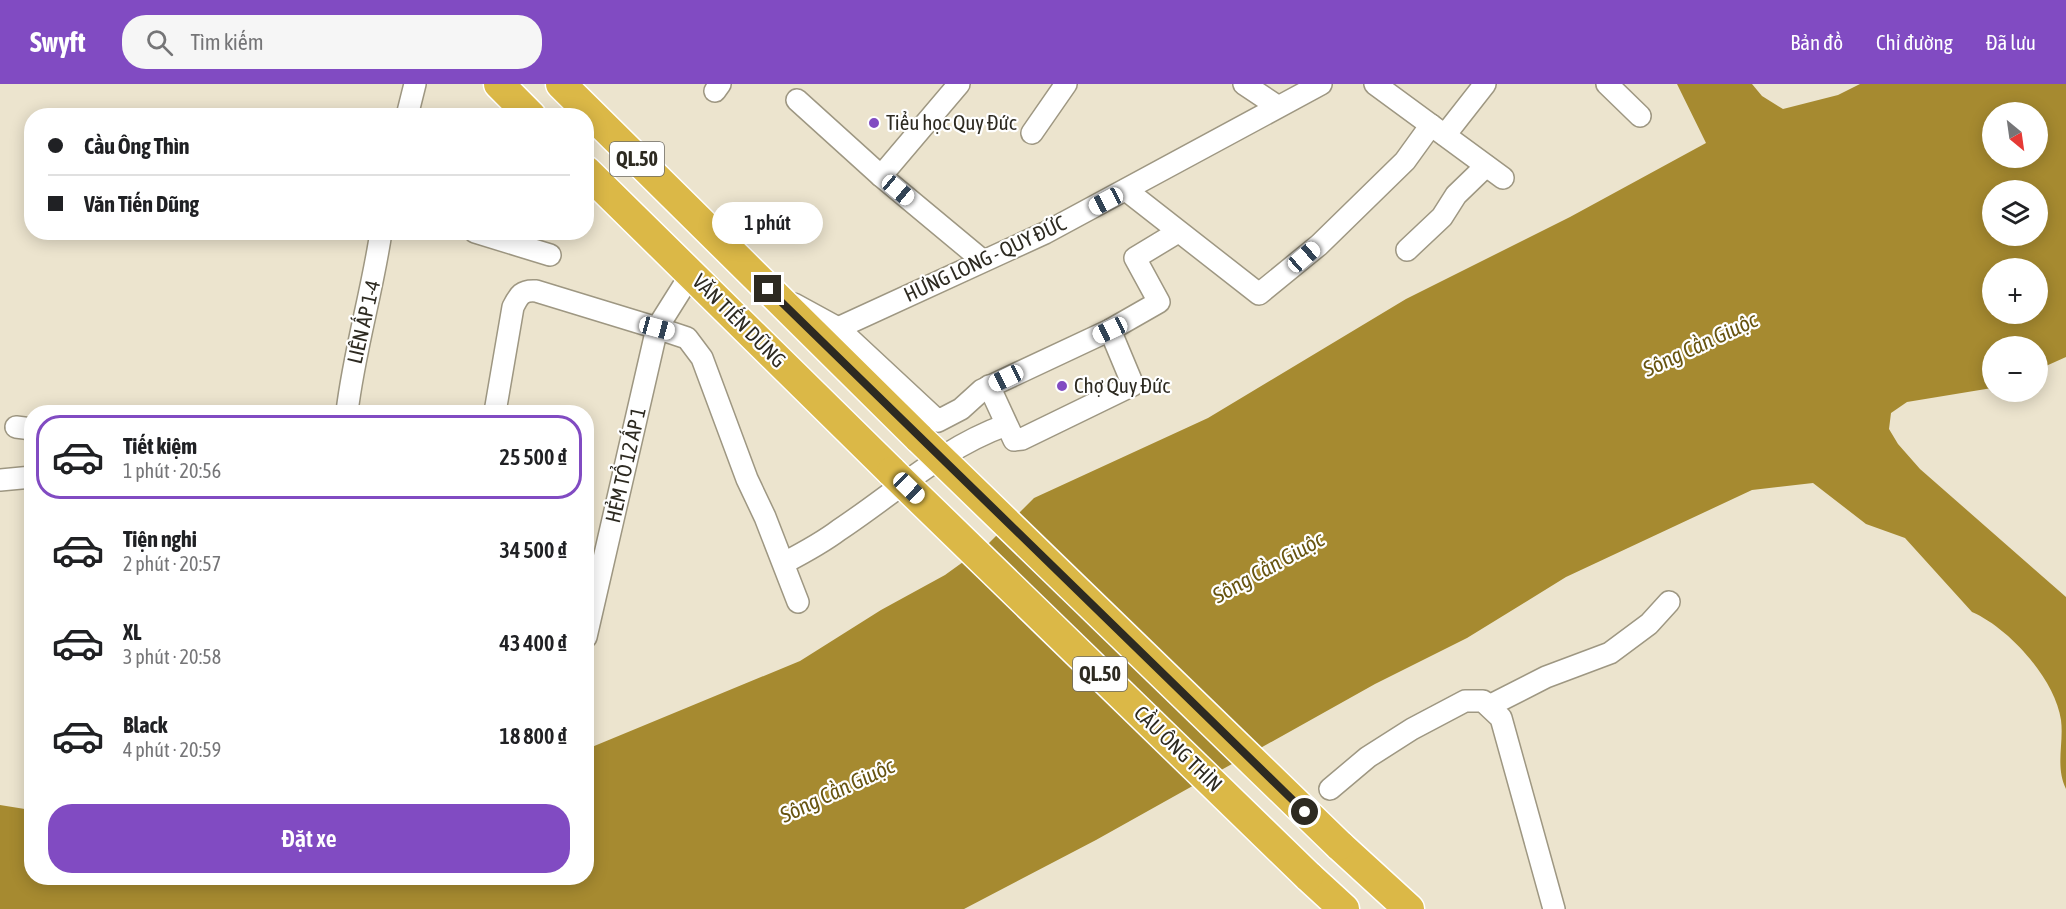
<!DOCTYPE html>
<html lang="vi">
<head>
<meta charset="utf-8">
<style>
	body { margin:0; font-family:"Asap Condensed",sans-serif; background:#f6f6f6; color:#202124; height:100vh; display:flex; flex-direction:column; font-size:22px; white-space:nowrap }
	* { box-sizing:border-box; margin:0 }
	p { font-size:20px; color:#757577 }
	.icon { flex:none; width:33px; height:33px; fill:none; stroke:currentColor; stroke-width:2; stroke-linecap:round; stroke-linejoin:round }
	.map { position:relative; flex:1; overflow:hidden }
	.panel { position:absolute; left:24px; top:321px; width:570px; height:480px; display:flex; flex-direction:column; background:#fff; border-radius:24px; box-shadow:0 3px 15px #0003 }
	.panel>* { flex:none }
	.guide { position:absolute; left:24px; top:24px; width:570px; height:132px; border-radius:24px; box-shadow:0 3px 15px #0003; display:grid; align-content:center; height:132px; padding:0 24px; background:#fff }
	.needle { width:39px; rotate:151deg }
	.buttons { position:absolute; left:1982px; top:18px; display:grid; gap:12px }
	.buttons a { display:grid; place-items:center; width:66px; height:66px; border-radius:50%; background:#fff; box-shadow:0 3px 15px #0003; font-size:30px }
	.end { position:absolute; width:27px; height:27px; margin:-14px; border:8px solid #2d2a21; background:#fff; box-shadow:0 0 0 3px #fff }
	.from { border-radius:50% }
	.bubble { position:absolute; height:42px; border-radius:21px; background:#fff; box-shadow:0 3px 15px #0003; font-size:20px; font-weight:600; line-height:42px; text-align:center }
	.car { position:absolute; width:18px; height:36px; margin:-18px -9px; border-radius:8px; box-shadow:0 0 4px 2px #0007; background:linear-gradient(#fff 24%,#345 0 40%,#fff 0 76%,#345 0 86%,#fff 0) }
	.guide b { display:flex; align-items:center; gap:21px; height:57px; font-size:22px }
	.guide b+b { border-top:2px solid #e0e0e0 }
	.guide i { width:15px; height:15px; background:#202124 }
	ul { padding:10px 0 0; list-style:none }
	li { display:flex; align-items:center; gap:18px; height:84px; margin:0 12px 9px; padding:0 12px; border:3px solid transparent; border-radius:24px }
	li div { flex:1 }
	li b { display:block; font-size:22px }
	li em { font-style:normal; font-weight:600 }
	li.selected { border-color:#814bc2 }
	li>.icon { width:54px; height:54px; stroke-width:1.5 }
	.action { display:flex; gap:12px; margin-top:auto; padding:12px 24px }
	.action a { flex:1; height:69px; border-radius:24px; background:#814bc2; color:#fff; font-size:24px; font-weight:600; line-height:69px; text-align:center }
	header { display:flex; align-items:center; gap:36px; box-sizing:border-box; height:84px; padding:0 30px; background:#814bc2; color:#fff }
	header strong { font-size:28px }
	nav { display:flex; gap:33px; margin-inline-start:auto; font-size:21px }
	.search { width:420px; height:54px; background:#f6f6f6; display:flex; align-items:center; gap:15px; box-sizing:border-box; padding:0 21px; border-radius:24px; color:#757577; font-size:22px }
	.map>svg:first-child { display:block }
	.water { fill:#a68a30; fill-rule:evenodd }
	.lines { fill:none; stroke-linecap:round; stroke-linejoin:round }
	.minor-casing { stroke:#9e9782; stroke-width:24 }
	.highway-casing { stroke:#fff; stroke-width:33 }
	.minor { stroke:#fff; stroke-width:21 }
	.highway { stroke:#dbb847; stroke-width:30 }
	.highway-bridge-casing { stroke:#fff; stroke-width:33; stroke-linecap:butt }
	.highway-bridge { stroke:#dbb847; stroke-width:30 }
	.route { stroke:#2d2a21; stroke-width:8 }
	.poi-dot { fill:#814bc2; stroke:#fff; stroke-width:2 }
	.labels { text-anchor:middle; stroke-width:4.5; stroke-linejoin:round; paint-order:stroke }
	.shield { fill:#fff; stroke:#6c6a64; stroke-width:1.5 }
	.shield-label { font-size:20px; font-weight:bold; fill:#2d2a21 }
	.poi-label { font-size:21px; fill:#2d2a21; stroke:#fff; text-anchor:start }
	.street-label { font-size:21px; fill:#2d2a21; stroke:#fff }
	.water-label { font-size:22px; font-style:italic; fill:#675410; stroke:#fff }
</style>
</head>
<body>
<header>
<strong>Swyft</strong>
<div class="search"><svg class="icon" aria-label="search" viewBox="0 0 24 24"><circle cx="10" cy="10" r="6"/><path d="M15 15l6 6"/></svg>Tìm kiếm</div>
<nav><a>Bản đồ</a><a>Chỉ đường</a><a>Đã lưu</a></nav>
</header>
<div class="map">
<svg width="2066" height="825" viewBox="0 0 2066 825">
	<rect width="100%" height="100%" fill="#ece4ce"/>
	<path class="water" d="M1677 0H1752L1762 12 1783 25 1838 11 1860 0H2066V273L2037 286V262H1992V304L1907 318 1891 329 1889 345 1898 360 1920 385 2066 513V705C2055 682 2064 660 2061 636 2055 595 2009 544 1972 528L1905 454 1866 440 1813 399 1752 406 1566 493 1467 554 1375 600 1096 756 964 825H0V721L31 726 32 794H586L587 665 800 577 881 526 945 491 988 460 1034 414 1208 334 1406 215 1570 133 1706 59ZM1992 28H2037V74H1992ZM1992 106H2037V152H1992ZM1992 184H2037V230H1992Z"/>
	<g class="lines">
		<defs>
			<g id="minor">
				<polyline points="1244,0 1277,22"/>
				<polyline points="1375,0 1503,94"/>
				<polyline points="1607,0 1640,32"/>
				<polyline points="715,7 720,0"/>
				<polyline points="797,16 881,92 982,176"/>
				<polyline points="407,32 415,0"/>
				<polyline points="1032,49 1066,0"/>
				<polyline points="1445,51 1485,0"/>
				<polyline points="881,92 959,0"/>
				<polyline points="1126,106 1259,210 1319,161 1405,77 1431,41"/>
				<polyline points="475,148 550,171"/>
				<polyline points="1407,166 1442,133 1456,111 1486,82"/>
				<polyline points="794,220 838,244 938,337 961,325 982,306 1110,246 1159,218 1135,174 1178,148"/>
				<polyline points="838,244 1045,149 1321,0"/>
				<polyline points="989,302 1014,356 1022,355 1133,301 1110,246"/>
				<path d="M347 328C354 268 372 209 381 148"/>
				<path d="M495 328 513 223C519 211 522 206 536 207L657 244 691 190"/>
				<polyline points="16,343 32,345"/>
				<polyline points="0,396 32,393"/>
				<path d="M784 479C803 469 822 459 839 446 895 409 942 364 1006 341"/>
				<polyline points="586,553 657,244 687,254 702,274 747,395 765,433 798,518"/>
				<polyline points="1489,622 1546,593 1610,569 1649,540 1669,518"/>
				<polyline points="1330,705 1368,673 1412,645 1465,617 1483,617 1501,634 1554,825"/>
			</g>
			<g id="highway">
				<polyline points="499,0 531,32"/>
				<polyline points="561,0 920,355"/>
				<polyline points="586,87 892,388"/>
				<polyline points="1339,761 1409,825"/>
				<polyline points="1308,792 1344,825"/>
			</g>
		</defs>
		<use href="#minor" class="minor-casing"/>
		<use href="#highway" class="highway-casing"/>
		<use href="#minor" class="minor"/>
		<use href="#highway" class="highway"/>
		<defs>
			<g id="highway-bridge">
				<polyline points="920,355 1339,761"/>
				<polyline points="892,388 1308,792"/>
			</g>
		</defs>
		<use href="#highway-bridge" class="highway-bridge-casing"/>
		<use href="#highway-bridge" class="highway-bridge"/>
	</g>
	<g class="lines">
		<polyline class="route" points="768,205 1305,728"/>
	</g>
	<g class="poi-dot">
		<circle cx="874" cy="39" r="6"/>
		<circle cx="1062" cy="302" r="6"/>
	</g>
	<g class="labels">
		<g class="shield">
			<rect x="610" y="58" width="54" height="34" rx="4.5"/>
			<rect x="1073" y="573" width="54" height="34" rx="4.5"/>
		</g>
		<g class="shield-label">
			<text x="637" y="82">QL.50</text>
			<text x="1100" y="597">QL.50</text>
		</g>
		<g class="poi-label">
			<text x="886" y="46">Tiểu học Quy Đức</text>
			<text x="1074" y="309">Chợ Quy Đức</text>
		</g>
		<g class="street-label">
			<text transform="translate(985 175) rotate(-25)" y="7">HƯNG LONG - QUY ĐỨC</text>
			<text transform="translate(739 237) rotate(45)" y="7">VĂN TIẾN DŨNG</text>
			<text transform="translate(364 238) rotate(-77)" y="7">LIÊN ẤP 1-4</text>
			<text transform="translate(626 381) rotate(-77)" y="7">HẺM TỔ 12 ẤP 1</text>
			<text transform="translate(1178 665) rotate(44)" y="7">CẦU ÔNG THÌN</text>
		</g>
		<g class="water-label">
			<text transform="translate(1700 260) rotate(-25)" y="8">Sông Cần Giuộc</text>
			<text transform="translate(1268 483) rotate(-29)" y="8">Sông Cần Giuộc</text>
			<text transform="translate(837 706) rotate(-25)" y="8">Sông Cần Giuộc</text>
		</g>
	</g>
</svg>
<div class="buttons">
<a><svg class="needle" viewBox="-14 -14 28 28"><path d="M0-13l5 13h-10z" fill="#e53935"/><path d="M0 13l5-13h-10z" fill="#757577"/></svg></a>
<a><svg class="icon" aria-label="layers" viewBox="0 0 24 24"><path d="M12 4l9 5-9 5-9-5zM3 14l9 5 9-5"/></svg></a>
<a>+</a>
<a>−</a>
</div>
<i class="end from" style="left:1305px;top:728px"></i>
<i class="end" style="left:768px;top:205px"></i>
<div class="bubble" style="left:712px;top:118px;width:111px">1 phút</div>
<i class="car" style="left:898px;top:106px;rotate:130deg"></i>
<i class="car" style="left:1106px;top:117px;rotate:242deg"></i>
<i class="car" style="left:1304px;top:173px;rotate:49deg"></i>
<i class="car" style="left:657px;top:244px;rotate:105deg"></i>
<i class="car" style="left:1110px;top:246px;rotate:245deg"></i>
<i class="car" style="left:1006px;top:294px;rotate:244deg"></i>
<i class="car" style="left:909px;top:404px;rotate:134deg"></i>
<div class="guide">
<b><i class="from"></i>Cầu Ông Thìn</b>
<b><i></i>Văn Tiến Dũng</b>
</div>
<section class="panel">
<ul>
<li class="selected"><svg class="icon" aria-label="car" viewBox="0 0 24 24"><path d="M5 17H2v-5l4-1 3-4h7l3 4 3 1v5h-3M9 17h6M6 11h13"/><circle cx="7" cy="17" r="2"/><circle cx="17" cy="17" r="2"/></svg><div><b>Tiết kiệm</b><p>1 phút · 20:56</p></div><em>25 500 ₫</em></li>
<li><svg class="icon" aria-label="car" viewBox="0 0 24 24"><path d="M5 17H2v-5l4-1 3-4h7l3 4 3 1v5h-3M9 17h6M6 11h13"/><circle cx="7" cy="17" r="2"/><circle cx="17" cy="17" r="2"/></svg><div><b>Tiện nghi</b><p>2 phút · 20:57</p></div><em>34 500 ₫</em></li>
<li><svg class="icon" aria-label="car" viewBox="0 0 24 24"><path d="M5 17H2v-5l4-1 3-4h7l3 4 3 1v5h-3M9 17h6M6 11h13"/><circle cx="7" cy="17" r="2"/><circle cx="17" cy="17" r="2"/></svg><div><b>XL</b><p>3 phút · 20:58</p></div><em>43 400 ₫</em></li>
<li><svg class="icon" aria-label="car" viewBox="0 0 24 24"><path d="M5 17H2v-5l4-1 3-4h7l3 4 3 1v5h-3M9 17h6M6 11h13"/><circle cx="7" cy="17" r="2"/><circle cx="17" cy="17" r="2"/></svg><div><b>Black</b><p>4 phút · 20:59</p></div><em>18 800 ₫</em></li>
</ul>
<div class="action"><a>Đặt xe</a></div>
</section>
</div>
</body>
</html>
